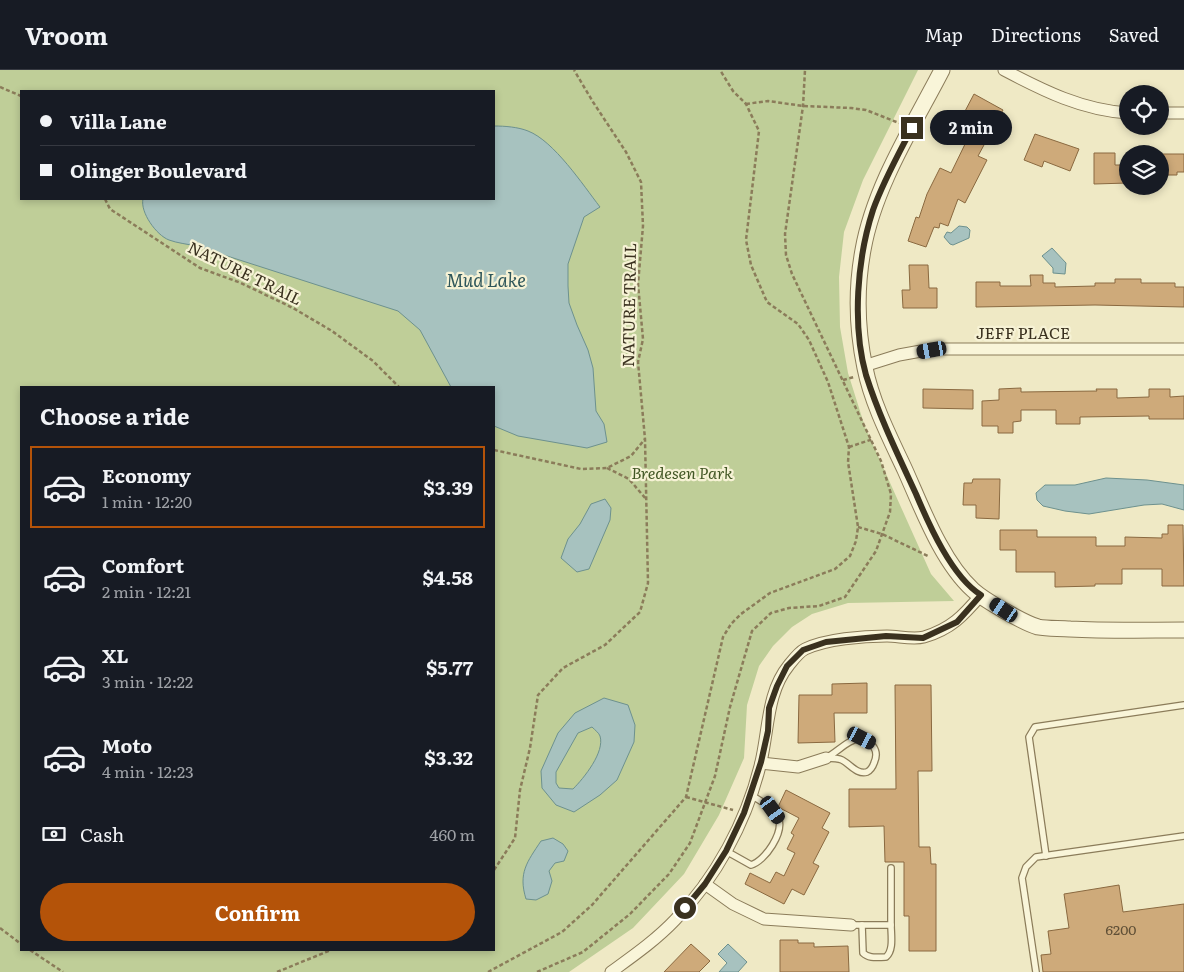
<!DOCTYPE html>
<html lang="en">
<head>
<meta charset="utf-8">
<style>
	body { margin:0; font-family:Literata,serif; background:#242831; color:#f1f3f6; height:100vh; display:flex; flex-direction:column; font-size:19px; white-space:nowrap }
	* { box-sizing:border-box; margin:0 }
	p { font-size:16px; color:#9ea1a6 }
	.icon { flex:none; width:28px; height:28px; fill:none; stroke:currentColor; stroke-width:2; stroke-linecap:round; stroke-linejoin:round }
	.map { position:relative; flex:1; overflow:hidden }
	.details { position:absolute; left:20px; top:316px; width:475px; height:565px; display:flex; flex-direction:column; background:#171b24; border-radius:0px; box-shadow:0 2px 8px #0003 }
	.details>* { flex:none }
	.guide { position:absolute; left:20px; top:20px; width:475px; height:110px; border-radius:0px; box-shadow:0 2px 8px #0003; display:grid; align-content:center; height:110px; padding:0 20px; background:#171b24 }
	.controls { position:absolute; left:1119px; top:15px; display:grid; gap:10px }
	.controls a { display:grid; place-items:center; width:50px; height:50px; border-radius:50%; background:#171b24; box-shadow:0 2px 8px #0003; font-size:25px }
	.end { position:absolute; width:22px; height:22px; margin:-11px; border:6px solid #3a311f; background:#fff; box-shadow:0 0 0 2px #fff }
	.from { border-radius:50% }
	.bubble { position:absolute; height:35px; border-radius:18px; background:#171b24; box-shadow:0 2px 8px #0003; font-size:16px; font-weight:700; line-height:35px; text-align:center }
	.car { position:absolute; width:15px; height:30px; margin:-15px -8px; border-radius:6px; box-shadow:0 0 4px 1px #0007; background:linear-gradient(#222 24%,#8ab4d8 0 40%,#222 0 76%,#8ab4d8 0 86%,#222 0) }
	.guide b { display:flex; align-items:center; gap:18px; height:48px; font-size:19px }
	.guide b+b { border-top:1px solid #363941 }
	.guide i { width:12px; height:12px; background:#f1f3f6 }
	ul { padding:0; list-style:none }
	li { display:flex; align-items:center; gap:15px; height:82px; margin:0 10px 8px; padding:0 10px; border:2px solid transparent; border-radius:0px }
	li div { flex:1 }
	li b { display:block; font-size:19px }
	li em { font-style:normal; font-weight:700 }
	li.selected { border-color:#b45309 }
	li>.icon { width:45px; height:45px; stroke-width:1.5 }
	h2 { padding:0 20px; font-size:22px; line-height:60px }
	.pay { display:flex; align-items:center; gap:12px; height:55px; padding:0 20px; font-size:19px }
	.pay p { margin-inline-start:auto }
	.cta { display:flex; gap:10px; margin-top:auto; padding:10px 20px }
	.cta a { flex:1; height:58px; border-radius:30px; background:#b45309; color:#fff; font-size:20px; font-weight:700; line-height:58px; text-align:center }
	header { display:flex; align-items:center; gap:30px; box-sizing:border-box; height:70px; padding:0 25px; background:#171b24; border-bottom:1px solid #363941 }
	header strong { font-size:24px }
	nav { display:flex; gap:28px; margin-inline-start:auto; font-size:18px }
	.map>svg:first-child { display:block }
	.green { fill:#bfce98; fill-rule:evenodd }
	.water { fill:#a7c2bf; stroke:#6d918e; fill-rule:evenodd }
	.building { fill:#ceaa7a; stroke:#8a6940 }
	.lines { fill:none; stroke-linecap:round; stroke-linejoin:round }
	.service-casing { stroke:#8b7c5a; stroke-width:8 }
	.minor-casing { stroke:#8b7c5a; stroke-width:13 }
	.tertiary-casing { stroke:#8b7c5a; stroke-width:17 }
	.path { stroke:#8b7c5a; stroke-width:2.5; stroke-dasharray:4 2.5; stroke-linecap:butt }
	.service { stroke:#f9f5d9; stroke-width:5.5 }
	.minor { stroke:#f9f5d9; stroke-width:11 }
	.tertiary { stroke:#f9f5d9; stroke-width:15 }
	.route { stroke:#3a311f; stroke-width:6 }
	.labels { text-anchor:middle; stroke-width:4.5; stroke-linejoin:round; paint-order:stroke }
	.number-label { font-size:14px; fill:#5f4f36 }
	.street-label { font-size:16px; fill:#3a311f; stroke:#f6f2d5 }
	.park-label { font-size:16px; font-style:italic; fill:#425725; stroke:#f6f2d5 }
	.water-label { font-size:18px; font-style:italic; fill:#2e565a; stroke:#f6f2d5 }
</style>
</head>
<body>
<header>
<strong>Vroom</strong>
<nav><a>Map</a><a>Directions</a><a>Saved</a></nav>
</header>
<div class="map">
<svg width="1184" height="902" viewBox="0 0 1184 902">
	<rect width="100%" height="100%" fill="#efe9c5"/>
	<path class="green" d="M0 0H918L863 110 844 162 839 207 840 257 848 303 865 357 931 504 954 531 848 533 812 544 792 557 773 576 759 596 747 635 744 688 719 745 684 804 633 858 569 902H0ZM21 21H494V129H21ZM21 318H494V880H21Z"/>
	<g class="water">
		<path d="M494 56C505 56 518 57 528 61 554 71 583 115 600 137L584 147 568 194V216L569 233 577 255 588 280 593 298 596 341 604 354 607 372 587 378 518 366 494 356V318L451 317 420 260 398 241 196 176C187 174 177 173 169 170 156 165 140 142 143 129H494Z"/>
		<polygon points="959,156 967,157 970,160 969,168 953,175 950,174 944,167 947,162 951,163"/>
		<polygon points="1052,178 1066,193 1065,204 1053,203 1053,198 1042,186"/>
		<polygon points="1106,408 1147,410 1184,415 1184,440 1162,434 1144,435 1089,444 1065,441 1043,436 1037,430 1036,423 1045,415 1075,415"/>
		<polygon points="605,429 611,438 610,450 589,499 577,502 561,488 568,469 580,454 591,434"/>
		<path d="M604 628 628 635 635 655 634 672 617 710 600 725 574 742 556 735 542 718 541 701 558 663 575 643ZM592 657C595 660 599 663 600 666 605 682 584 708 573 719L559 718 556 713V702L578 663Z"/>
		<path d="M553 768 563 774 568 781 564 791 555 793 549 801 552 811 548 824 536 830 526 829C518 803 527 792 541 771Z"/>
		<polygon points="728,874 747,892 738,902 719,902 727,893 718,884"/>
	</g>
	<g class="building">
		<polygon points="974,24 1003,40 978,86 987,90 965,133 958,129 948,156 940,153 939,158 934,157 926,177 908,171 916,147 919,148 927,124 940,98 951,103 968,68 966,67 974,51 963,45"/>
		<polygon points="1035,64 1079,79 1070,101 1044,91 1042,97 1024,90"/>
		<polygon points="1094,83 1115,83 1115,95 1128,95 1128,113 1094,114"/>
		<polygon points="1160,84 1184,84 1184,102 1177,102 1177,105 1160,105"/>
		<polygon points="909,195 928,195 929,218 937,218 937,238 903,238 902,220 910,220"/>
		<polygon points="1030,205 1043,205 1043,213 1055,213 1055,217 1095,216 1095,213 1115,213 1115,209 1141,209 1141,213 1175,213 1175,217 1184,217 1184,237 1095,235 976,237 976,212 1000,212 1000,216 1031,216"/>
		<polygon points="1021,318 1021,322 1097,321 1096,319 1117,319 1117,328 1149,327 1149,319 1170,319 1170,327 1184,326 1184,349 1149,349 1149,346 1080,347 1080,354 1056,354 1056,340 1021,340 1021,351 1013,352 1013,363 998,363 998,356 982,356 982,331 999,330 999,319"/>
		<polygon points="923,319 973,320 973,339 923,338"/>
		<polygon points="973,409 1000,409 999,449 976,448 976,435 963,435 964,413 972,413"/>
		<polygon points="1168,455 1183,455 1184,516 1162,516 1162,499 1122,499 1122,514 1095,514 1095,516 1055,517 1055,502 1016,502 1016,480 1000,480 1000,460 1037,460 1037,467 1096,467 1096,476 1125,476 1125,467 1162,468 1162,464 1168,464"/>
		<polygon points="867,613 867,643 834,643 835,672 798,673 799,625 832,625 832,614"/>
		<polygon points="895,615 931,615 932,701 918,701 919,777 930,777 931,794 936,794 936,881 909,881 909,846 904,846 904,792 885,792 884,756 849,757 849,719 896,719"/>
		<polygon points="786,720 830,743 822,758 829,762 813,793 819,796 804,825 792,819 784,834 745,814 750,803 770,813 776,802 784,806 795,783 787,779 794,765 791,763 799,748 778,737"/>
		<polygon points="1119,815 1123,842 1184,834 1184,902 1043,902 1041,885 1051,884 1048,861 1069,858 1064,824"/>
		<polygon points="780,870 798,870 798,873 814,873 814,877 848,876 849,902 780,902"/>
		<polygon points="691,874 710,891 699,902 664,902"/>
	</g>
	<g class="lines">
		<defs>
			<g id="service">
				<path d="M862 668C872 673 880 680 874 693 873 696 871 700 867 702 857 705 850 694 842 690 838 688 832 688 826 688 839 681 848 669 862 668Z"/>
				<path d="M726 781 751 795C765 791 785 762 778 747 773 737 760 731 751 725"/>
				<polyline points="1046,786 1029,667 1035,657 1184,635"/>
				<polyline points="851,855 891,855 891,798"/>
				<path d="M862 855 863 883C869 889 878 887 886 887 894 880 891 865 891 855"/>
				<polyline points="1036,902 1022,808 1026,797 1036,787 1184,766"/>
			</g>
			<g id="minor">
				<path d="M1004 0C1044 21 1082 40 1128 43"/>
				<polyline points="1160,43 1184,43"/>
				<polyline points="864,296 899,285 932,279 1184,279"/>
				<polyline points="761,693 798,697 826,688"/>
				<polyline points="705,814 733,834 764,849 851,855"/>
				<path d="M611 902C633 886 656 870 675 850 716 808 746 752 760 696 769 662 766 623 789 595 793 590 799 582 805 579 826 569 863 566 887 566 898 566 913 570 924 567 951 559 963 546 981 525"/>
			</g>
			<path id="tertiary" d="M942 0C913 56 874 117 863 180 856 218 857 260 865 298 872 333 890 368 905 400 922 438 942 492 973 520 984 530 1024 553 1038 557 1048 559 1060 558 1070 559 1108 561 1146 560 1184 560"/>
		</defs>
		<use href="#service" class="service-casing"/>
		<use href="#minor" class="minor-casing"/>
		<use href="#tertiary" class="tertiary-casing"/>
		<g class="path">
			<polyline points="0,17 21,26"/>
			<polyline points="746,34 768,31 803,36 851,38 866,40 899,53"/>
			<polyline points="105,129 110,139 200,198 241,213 293,238 332,261 373,291 400,318"/>
			<polyline points="843,310 854,307"/>
			<polyline points="849,377 873,369"/>
			<polyline points="494,380 581,399 607,398 631,386 645,369"/>
			<polyline points="607,398 629,409 646,429"/>
			<polyline points="858,457 882,464 928,486"/>
			<polyline points="686,727 733,740"/>
			<polyline points="494,800 515,768 520,720 530,678 538,625 563,598 605,575 640,542 648,513 645,369 638,292 643,269 638,214 643,156 641,112 626,82 593,32 574,0"/>
			<polyline points="0,858 21,874"/>
			<polyline points="30,880 63,902"/>
			<polyline points="277,902 331,880"/>
			<polyline points="488,902 562,862 592,835 686,727 723,567 731,554 741,544 770,523 835,499 850,486 856,471 858,457 848,392 849,377 828,312 809,270 798,254 767,232 751,195 746,170 759,61 746,34 733,21 720,0"/>
			<polyline points="537,902 583,882 630,844 669,804 690,773 715,706 730,637 752,561 771,543 789,538 819,536 845,527 876,481 890,442 891,424 881,391 792,204 786,185 785,164 803,36 805,0"/>
		</g>
		<use href="#service" class="service"/>
		<use href="#minor" class="minor"/>
		<use href="#tertiary" class="tertiary"/>
	</g>
	<g class="lines">
		<path class="route" d="M685 838 705 814 726 781 744 743 761 692 768 661 769 638 777 616 787 596 803 580 826 572 886 566 923 568 957 552 981 525C952 507 929 455 916 424 898 385 879 346 866 305 852 255 857 189 873 140 883 112 898 85 912 58"/>
	</g>
	<g class="labels">
		<g class="number-label">
			<text x="1121" y="865">6200</text>
		</g>
		<g class="street-label">
			<text transform="translate(245 203) rotate(26)" y="6">NATURE TRAIL</text>
			<text transform="translate(629 235) rotate(-89)" y="6">NATURE TRAIL</text>
			<text x="1023" y="269">JEFF PLACE</text>
		</g>
		<g class="park-label">
			<text x="682" y="409">Bredesen Park</text>
		</g>
		<g class="water-label">
			<text x="486" y="217">Mud Lake</text>
		</g>
	</g>
</svg>
<div class="controls">
<a><svg class="icon" aria-label="locate" viewBox="0 0 24 24"><circle cx="12" cy="12" r="6"/><path d="M12 2v4M12 18v4M2 12h4M18 12h4"/></svg></a>
<a><svg class="icon" aria-label="layers" viewBox="0 0 24 24"><path d="M12 4l9 5-9 5-9-5zM3 14l9 5 9-5"/></svg></a>
</div>
<i class="end from" style="left:685px;top:838px"></i>
<i class="end" style="left:912px;top:58px"></i>
<div class="bubble" style="left:930px;top:40px;width:82px">2 min</div>
<i class="car" style="left:932px;top:280px;rotate:260deg"></i>
<i class="car" style="left:1004px;top:540px;rotate:304deg"></i>
<i class="car" style="left:862px;top:668px;rotate:117deg"></i>
<i class="car" style="left:773px;top:740px;rotate:144deg"></i>
<div class="guide">
<b><i class="from"></i>Villa Lane</b>
<b><i></i>Olinger Boulevard</b>
</div>
<section class="details">
<h2>Choose a ride</h2>
<ul>
<li class="selected"><svg class="icon" aria-label="car" viewBox="0 0 24 24"><path d="M5 17H2v-5l4-1 3-4h7l3 4 3 1v5h-3M9 17h6M6 11h13"/><circle cx="7" cy="17" r="2"/><circle cx="17" cy="17" r="2"/></svg><div><b>Economy</b><p>1 min · 12:20</p></div><em>$3.39</em></li>
<li><svg class="icon" aria-label="car" viewBox="0 0 24 24"><path d="M5 17H2v-5l4-1 3-4h7l3 4 3 1v5h-3M9 17h6M6 11h13"/><circle cx="7" cy="17" r="2"/><circle cx="17" cy="17" r="2"/></svg><div><b>Comfort</b><p>2 min · 12:21</p></div><em>$4.58</em></li>
<li><svg class="icon" aria-label="car" viewBox="0 0 24 24"><path d="M5 17H2v-5l4-1 3-4h7l3 4 3 1v5h-3M9 17h6M6 11h13"/><circle cx="7" cy="17" r="2"/><circle cx="17" cy="17" r="2"/></svg><div><b>XL</b><p>3 min · 12:22</p></div><em>$5.77</em></li>
<li><svg class="icon" aria-label="car" viewBox="0 0 24 24"><path d="M5 17H2v-5l4-1 3-4h7l3 4 3 1v5h-3M9 17h6M6 11h13"/><circle cx="7" cy="17" r="2"/><circle cx="17" cy="17" r="2"/></svg><div><b>Moto</b><p>4 min · 12:23</p></div><em>$3.32</em></li>
</ul>
<div class="pay"><svg class="icon" aria-label="cash" viewBox="0 0 24 24"><path d="M3 7h18v10H3z"/><circle cx="12" cy="12" r="2"/></svg>Cash<p>460 m</p></div>
<div class="cta"><a>Confirm</a></div>
</section>
</div>
</body>
</html>
